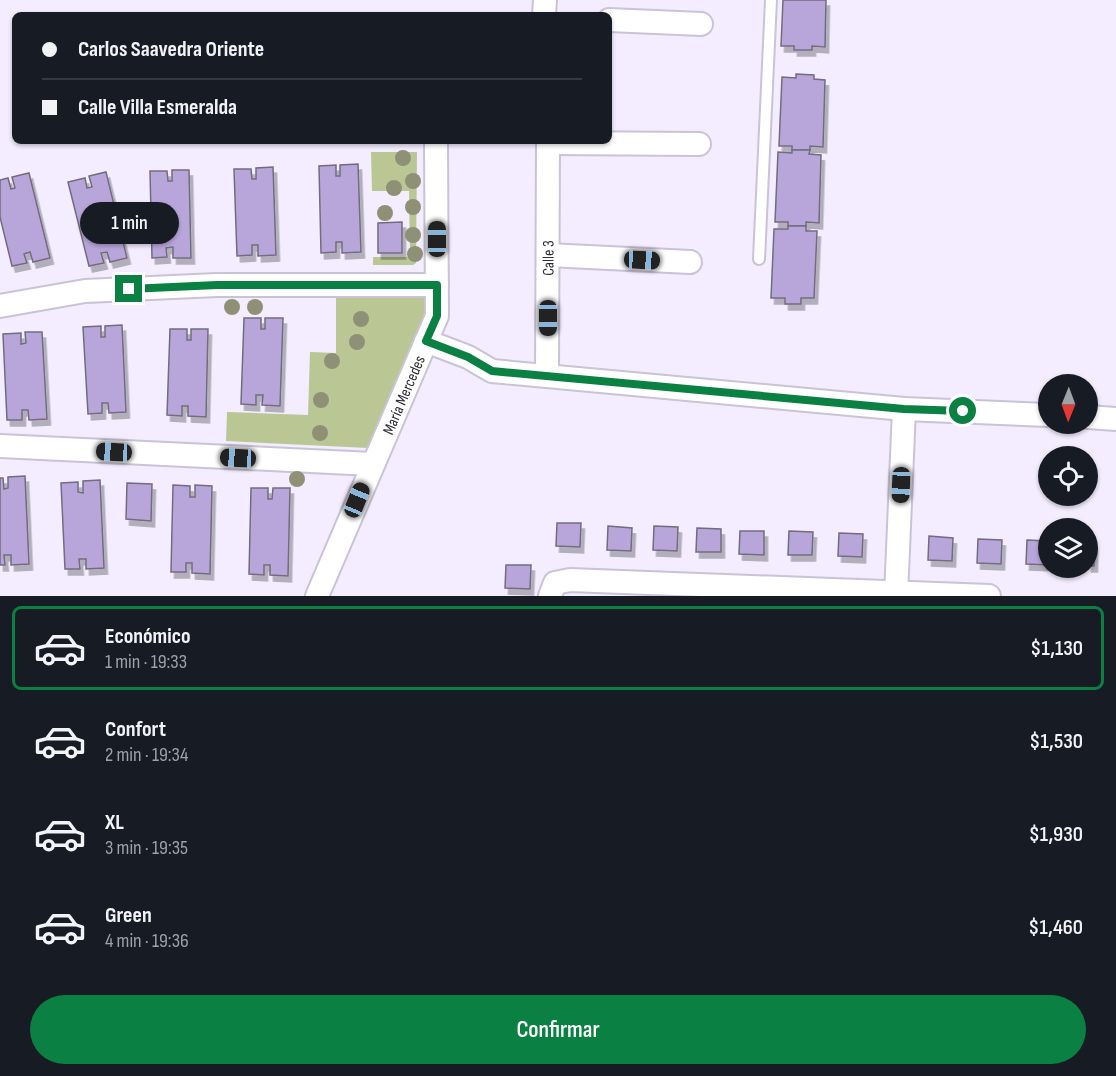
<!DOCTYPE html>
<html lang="es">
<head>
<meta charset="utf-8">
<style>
	body { margin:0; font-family:"Sofia Sans Condensed",sans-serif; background:#242831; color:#f1f3f6; height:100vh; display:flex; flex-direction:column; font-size:22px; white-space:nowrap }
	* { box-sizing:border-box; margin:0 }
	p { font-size:20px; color:#9ea1a6 }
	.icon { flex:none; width:33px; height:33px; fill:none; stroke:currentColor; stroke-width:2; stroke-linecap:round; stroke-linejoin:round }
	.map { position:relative; height:596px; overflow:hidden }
	.details { display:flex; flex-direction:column; background:#171b24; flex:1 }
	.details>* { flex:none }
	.guide { position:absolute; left:12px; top:12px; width:600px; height:132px; border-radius:9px; box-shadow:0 2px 4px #0004; display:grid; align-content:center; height:132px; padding:0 30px; background:#171b24 }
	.needle { width:39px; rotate:181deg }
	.controls { position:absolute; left:1038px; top:374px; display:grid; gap:12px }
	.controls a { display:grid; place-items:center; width:60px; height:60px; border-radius:50%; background:#171b24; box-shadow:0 2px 4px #0004; font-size:30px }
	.end { position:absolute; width:27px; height:27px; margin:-14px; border:8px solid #0b8043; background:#fff; box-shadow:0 0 0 3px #fff }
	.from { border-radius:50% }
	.bubble { position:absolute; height:42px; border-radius:21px; background:#171b24; box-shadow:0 2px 4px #0004; font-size:20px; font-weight:600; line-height:42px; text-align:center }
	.car { position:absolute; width:18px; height:36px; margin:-18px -9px; border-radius:8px; box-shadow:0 0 4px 2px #0007; background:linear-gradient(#222 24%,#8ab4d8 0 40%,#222 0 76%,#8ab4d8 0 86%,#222 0) }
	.guide b { display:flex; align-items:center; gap:21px; height:57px; font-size:22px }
	.guide b+b { border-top:2px solid #363941 }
	.guide i { width:15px; height:15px; background:#f1f3f6 }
	ul { padding:10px 0 0; list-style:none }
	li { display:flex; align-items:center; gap:18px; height:84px; margin:0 12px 9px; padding:0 18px; border:3px solid transparent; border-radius:9px }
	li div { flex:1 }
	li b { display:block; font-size:22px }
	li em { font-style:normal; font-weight:600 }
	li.current { border-color:#0b8043 }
	li>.icon { width:54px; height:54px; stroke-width:1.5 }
	.button { display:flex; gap:12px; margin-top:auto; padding:12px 30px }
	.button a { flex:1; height:69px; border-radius:36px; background:#0b8043; color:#fff; font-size:24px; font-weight:600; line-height:69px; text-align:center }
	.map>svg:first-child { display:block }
	.green { fill:#bac795 }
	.building { fill:#b8a6da; stroke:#726c7f; stroke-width:1.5; filter:url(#shadow) }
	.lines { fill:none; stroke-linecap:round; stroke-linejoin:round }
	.lane-casing { stroke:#cac3d8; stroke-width:14 }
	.street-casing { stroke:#cac3d8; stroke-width:26 }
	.lane { stroke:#fff; stroke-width:10 }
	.street { stroke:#fff; stroke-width:22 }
	.tree { fill:#8e9175 }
	.route { stroke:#0b8043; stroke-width:8 }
	.labels { text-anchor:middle; stroke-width:6; stroke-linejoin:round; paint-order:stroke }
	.street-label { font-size:16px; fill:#2e2c34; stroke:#f3edff }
</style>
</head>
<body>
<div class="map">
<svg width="1116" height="596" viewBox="0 0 1116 596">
	<defs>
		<filter id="shadow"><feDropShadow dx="3.5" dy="6" stdDeviation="0" flood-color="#0004"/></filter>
	</defs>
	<rect width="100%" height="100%" fill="#f3edff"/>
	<g class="green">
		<polygon points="371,152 417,152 416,263 413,265 373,265 373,257 410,257 409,191 372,191"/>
		<polygon points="424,295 427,310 368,448 226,441 227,412 308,415 310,352 336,353 336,296"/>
	</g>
	<g class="building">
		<polygon points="783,0 826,0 825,47 812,46 812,50 794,50 794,46 781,46"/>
		<polygon points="796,74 814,75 814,79 825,80 823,147 810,146 810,150 792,150 792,146 779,146 782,77 796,78"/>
		<polygon points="792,150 810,150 809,154 821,155 819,223 806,222 806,226 788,226 788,222 775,222 778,152 792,153"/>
		<polygon points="358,164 361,252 342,253 342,242 336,242 336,252 321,253 319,166 336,165 336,176 340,176 340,165"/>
		<polygon points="273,167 276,255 258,256 258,245 252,245 252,255 237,256 234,169 251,169 252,179 256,179 256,168"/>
		<polygon points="172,170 189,170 191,258 173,258 173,247 166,248 167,257 152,258 150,171 167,171 168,181 172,181"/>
		<polygon points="106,172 127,258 110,262 107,252 101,253 104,263 89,266 68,182 85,178 87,188 92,187 89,176"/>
		<polygon points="29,173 50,258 33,262 30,252 24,254 27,263 12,266 0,217 0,180 8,178 11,189 15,188 12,177"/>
		<polygon points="402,222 402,253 378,253 378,223"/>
		<polygon points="788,226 806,226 806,231 817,231 814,298 801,298 801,304 785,304 785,298 771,298 774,229 788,229"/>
		<polygon points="244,318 261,318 261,329 265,329 265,318 283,318 280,406 262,405 263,395 256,395 256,405 241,404"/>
		<polygon points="122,325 126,412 109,413 108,403 102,403 102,413 88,414 83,327 101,326 101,337 105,337 105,326"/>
		<polygon points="170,329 187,329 187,340 191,340 191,329 208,329 206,417 188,416 188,406 182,406 182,416 167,415"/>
		<polygon points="25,332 42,332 47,419 29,420 28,410 22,410 22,420 7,420 3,334 21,333 21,344 26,343"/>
		<polygon points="25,476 29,564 11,565 11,555 4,555 5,565 0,565 0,478 3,478 4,489 8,488 8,477"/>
		<polygon points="100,480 104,568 86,569 86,559 79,559 80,569 65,569 61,483 78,482 78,492 83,493 83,481"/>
		<polygon points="127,483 152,484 151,521 126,519"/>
		<polygon points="173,485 190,486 190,497 195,497 195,485 212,486 210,574 192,573 192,563 186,563 186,572 171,572"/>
		<polygon points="251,488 268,488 268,499 272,499 273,488 290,488 288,576 270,575 270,565 264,565 264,575 249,574"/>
		<polygon points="557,523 581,523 580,547 556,546"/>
		<polygon points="608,526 632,528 631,551 607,550"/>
		<polygon points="654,526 678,527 677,551 653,550"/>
		<polygon points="697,528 721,529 721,552 696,552"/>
		<polygon points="740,531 764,531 764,555 739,554"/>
		<polygon points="789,531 813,532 812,555 788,555"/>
		<polygon points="839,533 863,534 862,557 838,556"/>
		<polygon points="929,536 953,538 952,561 928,560"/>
		<polygon points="978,539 1002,540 1001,564 977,563"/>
		<polygon points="1027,540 1048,541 1048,565 1026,564"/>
		<rect x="1088" y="543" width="6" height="23"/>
		<polygon points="506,565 531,565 530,589 505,588"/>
	</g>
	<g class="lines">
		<defs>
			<polyline id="lane" points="759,259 771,0"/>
			<g id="street">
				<polyline points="544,15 545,0"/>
				<polyline points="609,20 701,24"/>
				<polyline points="548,143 699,144"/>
				<polyline points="548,255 690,262"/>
				<polyline points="0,306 85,291 217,285 437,285"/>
				<polyline points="426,341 468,357 492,371 904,409 1048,415"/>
				<path id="s1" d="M547 375 548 141"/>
				<polyline points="1088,417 1116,419"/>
				<polyline points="0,446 372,464"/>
				<path id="s2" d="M317 596 437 316 436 145"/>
				<polyline points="550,596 555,583 570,580 989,596"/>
				<polyline points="896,596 904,409"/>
			</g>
		</defs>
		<use href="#lane" class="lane-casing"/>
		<use href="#street" class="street-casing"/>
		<use href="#lane" class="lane"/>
		<use href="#street" class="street"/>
	</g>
	<g class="tree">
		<circle cx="403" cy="158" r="8"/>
		<circle cx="413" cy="181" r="8"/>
		<circle cx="394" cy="188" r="8"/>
		<circle cx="413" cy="207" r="8"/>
		<circle cx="385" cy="213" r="8"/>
		<circle cx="413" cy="235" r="8"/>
		<circle cx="415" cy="254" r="8"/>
		<circle cx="232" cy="307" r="8"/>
		<circle cx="255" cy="307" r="8"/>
		<circle cx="361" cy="319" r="8"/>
		<circle cx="357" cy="342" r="8"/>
		<circle cx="332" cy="361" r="8"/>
		<circle cx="321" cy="400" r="8"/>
		<circle cx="320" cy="433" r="8"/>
		<circle cx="297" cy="479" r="8"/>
	</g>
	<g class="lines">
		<polyline class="route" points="129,289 217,285 437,285 437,316 426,341 468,357 492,371 904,409 963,411"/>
	</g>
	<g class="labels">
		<g class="street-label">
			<text dy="6" stroke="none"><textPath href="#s1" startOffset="117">Calle 3</textPath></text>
			<text dy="6" stroke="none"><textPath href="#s2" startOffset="219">María Mercedes</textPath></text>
		</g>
	</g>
</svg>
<div class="controls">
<a><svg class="needle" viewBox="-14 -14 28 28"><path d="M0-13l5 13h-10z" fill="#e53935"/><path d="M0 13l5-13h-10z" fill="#9ea1a6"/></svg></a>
<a><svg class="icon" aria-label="locate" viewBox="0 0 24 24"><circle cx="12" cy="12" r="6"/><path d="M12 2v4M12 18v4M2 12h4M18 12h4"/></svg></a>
<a><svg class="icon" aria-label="layers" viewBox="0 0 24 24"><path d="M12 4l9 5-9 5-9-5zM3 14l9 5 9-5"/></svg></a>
</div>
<i class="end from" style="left:963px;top:411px"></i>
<i class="end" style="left:129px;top:289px"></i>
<div class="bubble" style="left:80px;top:202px;width:99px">1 min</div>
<i class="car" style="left:437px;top:239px;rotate:0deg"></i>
<i class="car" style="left:642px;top:260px;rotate:93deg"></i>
<i class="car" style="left:548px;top:318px;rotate:180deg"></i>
<i class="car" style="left:114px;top:452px;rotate:273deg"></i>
<i class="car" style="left:238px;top:458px;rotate:273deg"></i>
<i class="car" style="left:901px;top:485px;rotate:182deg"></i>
<i class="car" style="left:357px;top:500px;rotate:22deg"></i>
<div class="guide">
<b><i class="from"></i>Carlos Saavedra Oriente</b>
<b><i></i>Calle Villa Esmeralda</b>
</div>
</div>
<section class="details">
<ul>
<li class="current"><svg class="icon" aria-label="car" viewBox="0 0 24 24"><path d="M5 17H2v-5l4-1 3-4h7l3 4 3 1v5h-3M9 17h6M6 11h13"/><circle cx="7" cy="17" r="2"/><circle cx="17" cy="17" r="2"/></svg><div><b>Económico</b><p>1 min · 19:33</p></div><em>$1,130</em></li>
<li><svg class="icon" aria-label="car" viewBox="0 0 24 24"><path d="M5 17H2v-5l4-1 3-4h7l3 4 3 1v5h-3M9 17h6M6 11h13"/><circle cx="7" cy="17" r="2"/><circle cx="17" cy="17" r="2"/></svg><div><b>Confort</b><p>2 min · 19:34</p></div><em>$1,530</em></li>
<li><svg class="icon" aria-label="car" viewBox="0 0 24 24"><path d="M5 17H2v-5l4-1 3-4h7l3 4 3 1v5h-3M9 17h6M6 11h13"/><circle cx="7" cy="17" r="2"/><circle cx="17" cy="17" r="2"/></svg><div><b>XL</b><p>3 min · 19:35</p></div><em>$1,930</em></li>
<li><svg class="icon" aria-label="car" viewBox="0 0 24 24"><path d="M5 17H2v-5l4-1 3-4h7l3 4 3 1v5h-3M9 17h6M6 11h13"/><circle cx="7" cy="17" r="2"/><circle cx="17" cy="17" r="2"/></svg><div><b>Green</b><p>4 min · 19:36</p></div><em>$1,460</em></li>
</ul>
<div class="button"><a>Confirmar</a></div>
</section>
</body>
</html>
